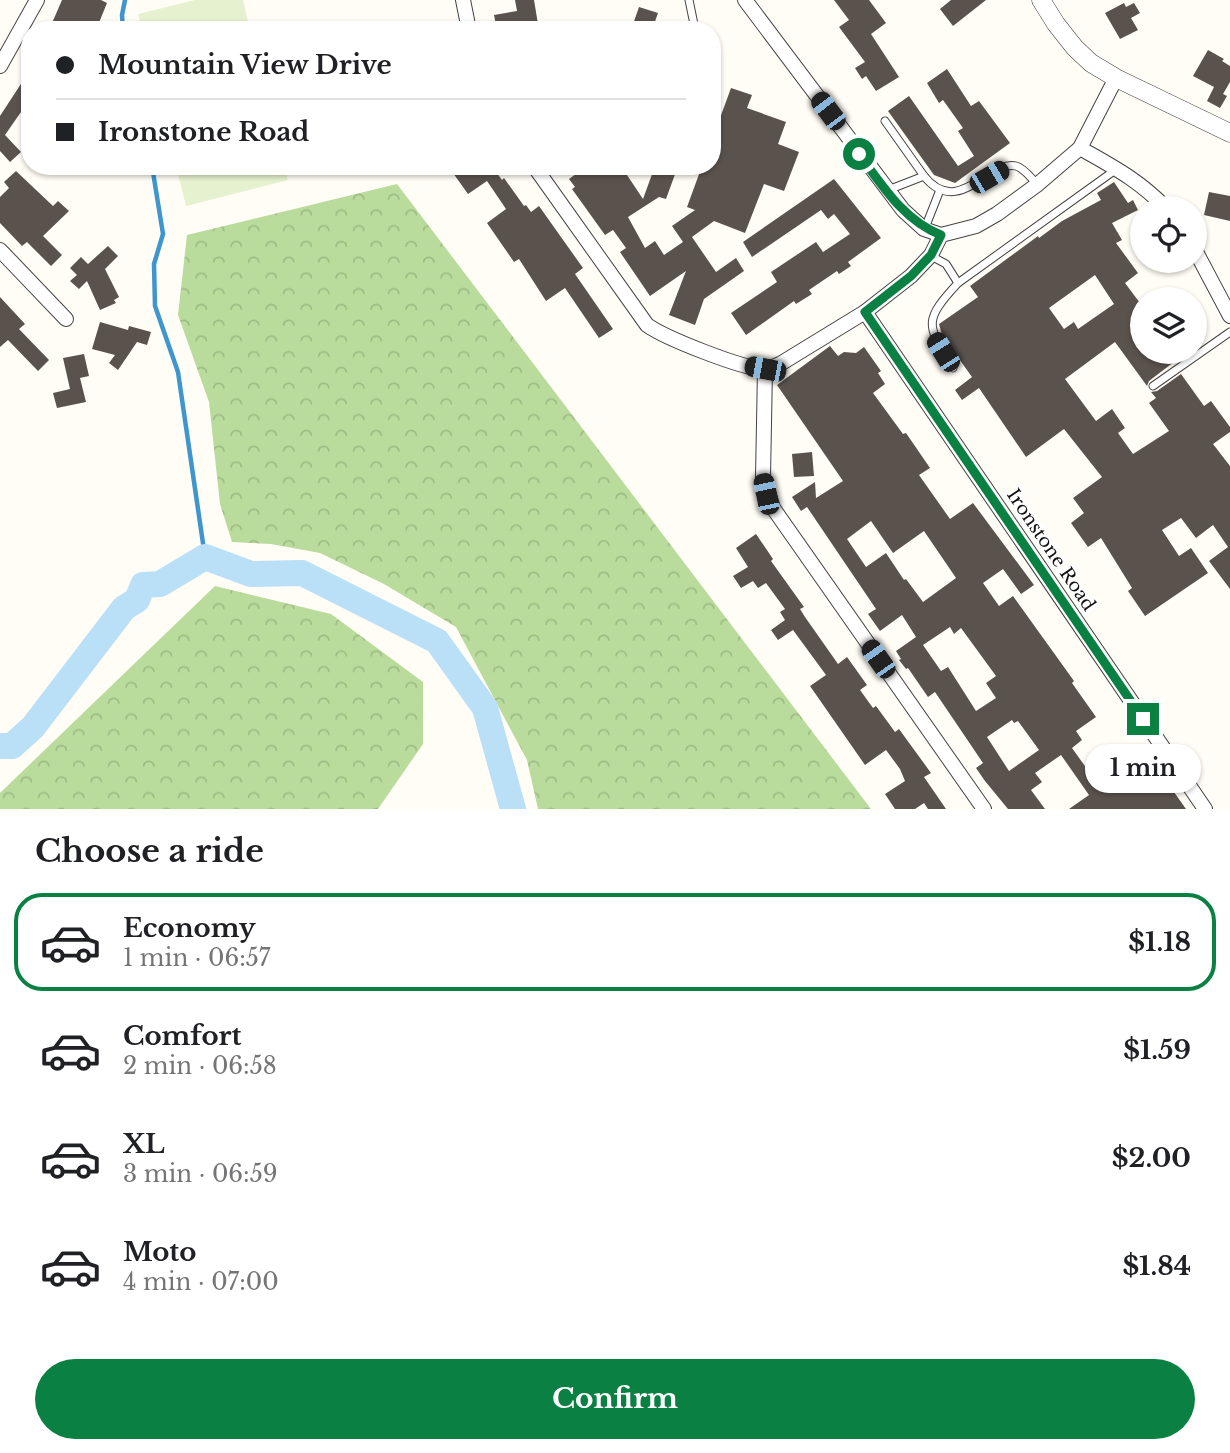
<!DOCTYPE html>
<html lang="en">
<head>
<meta charset="utf-8">
<style>
	body { margin:0; font-family:"Libre Baskerville",serif; background:#f6f6f6; color:#202124; height:100vh; display:flex; flex-direction:column; font-size:26px; white-space:nowrap }
	* { box-sizing:border-box; margin:0 }
	p { font-size:23px; color:#757577 }
	.icon { flex:none; width:38px; height:38px; fill:none; stroke:currentColor; stroke-width:2; stroke-linecap:round; stroke-linejoin:round }
	.map { position:relative; height:809px; overflow:hidden }
	.drawer { display:flex; flex-direction:column; background:#fff; flex:1 }
	.drawer>* { flex:none }
	.top-card { position:absolute; left:21px; top:21px; width:700px; height:154px; border-radius:28px; box-shadow:0 2px 5px #0004; display:grid; align-content:center; height:154px; padding:0 35px; background:#fff }
	.fabs { position:absolute; left:1130px; top:196px; display:grid; gap:14px }
	.fabs a { display:grid; place-items:center; width:77px; height:77px; border-radius:50%; background:#fff; box-shadow:0 2px 5px #0004; font-size:35px }
	.end { position:absolute; width:32px; height:32px; margin:-16px; border:9px solid #0b8043; background:#fff; box-shadow:0 0 0 4px #fff }
	.from { border-radius:50% }
	.bubble { position:absolute; height:49px; border-radius:24px; background:#fff; box-shadow:0 2px 5px #0004; font-size:23px; font-weight:700; line-height:49px; text-align:center }
	.car { position:absolute; width:21px; height:42px; margin:-21px -10px; border-radius:9px; box-shadow:0 0 5px 2px #0007; background:linear-gradient(#222 24%,#8ab4d8 0 40%,#222 0 76%,#8ab4d8 0 86%,#222 0) }
	.top-card b { display:flex; align-items:center; gap:24px; height:66px; font-size:26px }
	.top-card b+b { border-top:2px solid #e0e0e0 }
	.top-card i { width:18px; height:18px; background:#202124 }
	ul { padding:0; list-style:none }
	li { display:flex; align-items:center; gap:21px; height:98px; margin:0 14px 10px; padding:0 21px; border:4px solid transparent; border-radius:28px }
	li div { flex:1 }
	li b { display:block; font-size:26px }
	li em { font-style:normal; font-weight:700 }
	li.active { border-color:#0b8043 }
	li>.icon { width:63px; height:63px; stroke-width:1.5 }
	h2 { padding:0 35px; font-size:32px; line-height:84px }
	.primary-button { display:flex; gap:14px; margin-top:auto; padding:14px 35px }
	.primary-button a { flex:1; height:80px; border-radius:42px; background:#0b8043; color:#fff; font-size:28px; font-weight:700; line-height:80px; text-align:center }
	.map>svg:first-child { display:block }
	.forest { fill:url(#forest-crowns) }
	.pitch { fill:#e6f2cf }
	.lines { fill:none; stroke-linecap:round; stroke-linejoin:round }
	.stream { stroke:#3f96cf; stroke-width:4.5 }
	.river { stroke:#b9e0f7; stroke-width:26 }
	.building { fill:#5a524d; fill-rule:evenodd }
	.service-casing { stroke:#444; stroke-width:9 }
	.minor-casing { stroke:#444; stroke-width:16 }
	.tertiary-casing { stroke:#444; stroke-width:19 }
	.service { stroke:#fff; stroke-width:7 }
	.minor { stroke:#fff; stroke-width:14 }
	.tertiary { stroke:#fff; stroke-width:18 }
	.route { stroke:#0b8043; stroke-width:9 }
	.labels { text-anchor:middle; stroke-width:7; stroke-linejoin:round; paint-order:stroke }
	.street-label { font-size:18px; fill:#111; stroke:#fff }
</style>
</head>
<body>
<div class="map">
<svg width="1230" height="809" viewBox="0 0 1230 809">
	<defs>
		<pattern id="forest-crowns" width="20" height="18" patternUnits="userSpaceOnUse" patternTransform="scale(1.75)"><rect width="20" height="18" fill="#b9dc9c"/><path d="M2 6a3 3 0 1 1 6 0M12 15a3 3 0 1 1 6 0" fill="none" stroke="#9ebc85"/></pattern>
	</defs>
	<rect width="100%" height="100%" fill="#fffdf5"/>
	<g class="forest">
		<polygon points="397,184 871,809 538,809 527,760 456,627 384,584 320,553 271,544 232,542 220,504 209,402 178,315 187,235"/>
		<polygon points="215,586 331,614 423,682 423,744 378,809 0,809 0,793"/>
	</g>
	<g class="pitch">
		<polygon points="195,0 243,0 250,30 142,30 138,14"/>
		<polygon points="176,166 284,166 288,180 186,206"/>
	</g>
	<g class="lines">
		<g class="stream">
			<polyline points="123,30 122,15 125,0"/>
			<polyline points="152,166 163,234 154,264 155,306 178,372 205,557"/>
		</g>
		<polyline class="river" points="0,746 12,746 33,727 124,608 137,600 143,585 160,584 205,557 251,574 302,573 437,641 485,708 513,809"/>
	</g>
	<g class="building">
		<polygon points="62,0 101,0 107,3 96,30 49,30"/>
		<polygon points="515,0 534,0 539,30 497,30 494,15 517,11"/>
		<polygon points="834,0 869,0 886,23 871,34 899,77 876,91 866,76 862,79 855,68 865,62 839,27 849,20"/>
		<polygon points="951,0 986,0 953,26 940,9"/>
		<polygon points="1124,3 1126,7 1134,3 1140,13 1131,18 1138,30 1120,39 1105,13"/>
		<polygon points="639,7 658,13 652,30 631,30"/>
		<polygon points="1208,50 1224,59 1222,61 1230,66 1230,82 1223,94 1227,96 1220,108 1207,101 1214,87 1193,76"/>
		<polygon points="947,69 971,106 979,101 1010,143 955,183 934,175 888,111 909,96 958,166 974,156 958,131 963,128 943,100 939,103 927,83"/>
		<polygon points="30,70 30,99 5,135 21,152 10,162 0,151 0,116"/>
		<polygon points="731,88 752,95 747,108 786,122 778,144 799,152 784,191 764,184 745,233 714,221 692,237 716,272 736,258 744,271 704,299 695,325 669,315 686,271 650,296 620,252 626,248 613,230 605,235 572,189 575,187 569,179 580,171 577,166 621,166 643,199 655,166 678,166 666,199 659,197 628,217 645,248 655,241 664,255 683,242 672,226 695,210 687,207 702,166 712,166 712,140"/>
		<polygon points="448,166 492,166 502,180 504,178 524,206 526,205 531,212 539,206 583,268 575,274 613,329 599,338 565,288 546,301 519,259 514,262 487,223 506,209 487,181 468,194"/>
		<polygon points="16,171 53,206 58,201 69,211 43,236 62,255 51,266 27,242 22,246 0,223 0,197 9,188 4,182"/>
		<polygon points="834,179 881,238 848,262 851,266 839,274 837,271 809,290 812,294 796,304 794,301 746,335 731,313 777,282 771,272 816,242 823,252 850,234 834,214 828,219 821,210 752,257 743,242"/>
		<path d="M1114 182 1128 203 1133 200 1138 210 1112 223 1122 240 1116 243 1138 273 1125 283 1143 307V352H1187L1149 381 1147 386 1115 342 1065 379 1096 421 1112 409 1125 428 1118 433 1133 454 1169 431 1149 403 1156 398 1151 392 1157 391 1181 374 1204 406 1211 401 1230 427V432L1213 444 1230 466V589L1209 561 1228 547 1213 525 1196 538 1181 518 1162 530 1179 556 1191 548 1208 573 1145 616 1128 591 1132 588 1101 538 1088 547 1071 523 1084 513 1073 498 1102 477 1064 429 1026 457 979 388 962 400 955 390 972 377 942 335 939 324 978 297 970 286 1038 236 1039 238 1062 221 1101 200 1097 193ZM1095 275 1114 304 1078 329 1074 322 1064 329 1049 308Z"/>
		<polygon points="1209,192 1230,196 1230,221 1204,215"/>
		<polygon points="108,246 118,256 105,269 119,297 114,300 116,303 100,310 87,281 79,289 70,281 77,275 70,268 81,257 88,264"/>
		<polygon points="0,297 25,324 19,329 49,360 38,371 8,340 0,347"/>
		<polygon points="100,322 128,330 129,326 151,332 147,345 137,342 118,370 109,363 115,355 92,349"/>
		<path d="M830 346 838 356 844 352 856 353 864 347 881 371 878 373 885 384 873 393 903 434 906 433 930 468 919 475 950 519 973 503 1034 585 1021 594 1003 569 983 583 999 606 1013 596 1074 681 1072 683 1096 717 1076 731 1082 740 1072 748 1100 787 1147 754 1186 809H1069L1089 795 1061 755 1035 773 1042 782 1031 790 1045 809H1008L985 781 976 768 983 763 935 692 928 697 908 668 906 669 899 660 901 659 896 651 916 637 902 615 880 631 868 614 876 609 807 507 801 511 792 497 815 482 816 498 843 481 777 385ZM871 521 893 553 924 531 956 578 923 602 906 579 904 580 886 553 866 567 847 539ZM950 627 954 634 961 628 996 676 986 683 996 698 976 711 948 667 941 671 923 645ZM1012 720 1014 723 1018 721 1039 750 1009 771 987 737Z"/>
		<polygon points="84,354 89,376 80,378 86,402 57,408 53,393 70,389 63,358"/>
		<polygon points="812,452 814,476 794,477 792,454"/>
		<polygon points="756,534 773,559 771,561 804,607 800,609 805,617 838,664 847,657 867,685 860,690 873,708 876,706 895,732 899,729 931,773 924,777 946,809 928,809 924,803 915,809 895,809 885,794 905,781 900,769 886,750 865,765 810,686 826,675 793,630 778,640 771,630 785,620 780,612 785,609 766,583 758,588 753,581 741,588 733,576 748,567 736,548"/>
	</g>
	<g class="lines">
		<defs>
			<g id="service">
				<polyline points="689,0 695,29"/>
				<path d="M885 121 924 176C958 219 990 159 1016 166 1024 168 1031 178 1037 184"/>
				<polyline points="888,190 924,176"/>
				<polyline points="925,228 940,190"/>
				<polyline points="931,256 946,264 958,283 1118,168"/>
				<path d="M953 368C927 325 922 322 958 283"/>
				<polyline points="1153,386 1230,332"/>
			</g>
			<g id="minor">
				<polyline points="463,0 469,30"/>
				<polyline points="745,0 903,210 924,229 941,235"/>
				<polyline points="0,66 37,0"/>
				<path d="M1080 148C1115 168 1137 179 1166 208"/>
				<path d="M534 166 647 325C665 338 743 369 764 369 769 369 775 366 780 364L865 312 911 276 931 255 941 235 976 226 997 214 1038 184 1080 148 1116 78"/>
				<polyline points="0,250 66,319"/>
				<polyline points="1195,250 1230,316"/>
				<polyline points="865,312 1205,809"/>
				<polyline points="765,369 763,477 773,508 984,809"/>
			</g>
			<polyline id="tertiary" points="1041,0 1056,24 1075,48 1091,63 1116,78 1230,133"/>
		</defs>
		<use href="#service" class="service-casing"/>
		<use href="#minor" class="minor-casing"/>
		<use href="#tertiary" class="tertiary-casing"/>
		<use href="#service" class="service"/>
		<use href="#minor" class="minor"/>
		<use href="#tertiary" class="tertiary"/>
	</g>
	<g class="lines">
		<path class="route" d="M859 154C882 185 904 221 941 235L931 255 911 276 865 312 1143 719"/>
	</g>
	<g class="labels">
		<g class="street-label">
			<text transform="translate(1051 550) rotate(56)" y="6">Ironstone Road</text>
		</g>
	</g>
</svg>
<div class="fabs">
<a><svg class="icon" aria-label="locate" viewBox="0 0 24 24"><circle cx="12" cy="12" r="6"/><path d="M12 2v4M12 18v4M2 12h4M18 12h4"/></svg></a>
<a><svg class="icon" aria-label="layers" viewBox="0 0 24 24"><path d="M12 4l9 5-9 5-9-5zM3 14l9 5 9-5"/></svg></a>
</div>
<i class="end from" style="left:859px;top:154px"></i>
<i class="end" style="left:1143px;top:719px"></i>
<div class="bubble" style="left:1085px;top:744px;width:116px">1 min</div>
<i class="car" style="left:828px;top:111px;rotate:323deg"></i>
<i class="car" style="left:989px;top:177px;rotate:60deg"></i>
<i class="car" style="left:943px;top:352px;rotate:328deg"></i>
<i class="car" style="left:765px;top:369px;rotate:281deg"></i>
<i class="car" style="left:766px;top:494px;rotate:348deg"></i>
<i class="car" style="left:878px;top:659px;rotate:325deg"></i>
<div class="top-card">
<b><i class="from"></i>Mountain View Drive</b>
<b><i></i>Ironstone Road</b>
</div>
</div>
<section class="drawer">
<h2>Choose a ride</h2>
<ul>
<li class="active"><svg class="icon" aria-label="car" viewBox="0 0 24 24"><path d="M5 17H2v-5l4-1 3-4h7l3 4 3 1v5h-3M9 17h6M6 11h13"/><circle cx="7" cy="17" r="2"/><circle cx="17" cy="17" r="2"/></svg><div><b>Economy</b><p>1 min · 06:57</p></div><em>$1.18</em></li>
<li><svg class="icon" aria-label="car" viewBox="0 0 24 24"><path d="M5 17H2v-5l4-1 3-4h7l3 4 3 1v5h-3M9 17h6M6 11h13"/><circle cx="7" cy="17" r="2"/><circle cx="17" cy="17" r="2"/></svg><div><b>Comfort</b><p>2 min · 06:58</p></div><em>$1.59</em></li>
<li><svg class="icon" aria-label="car" viewBox="0 0 24 24"><path d="M5 17H2v-5l4-1 3-4h7l3 4 3 1v5h-3M9 17h6M6 11h13"/><circle cx="7" cy="17" r="2"/><circle cx="17" cy="17" r="2"/></svg><div><b>XL</b><p>3 min · 06:59</p></div><em>$2.00</em></li>
<li><svg class="icon" aria-label="car" viewBox="0 0 24 24"><path d="M5 17H2v-5l4-1 3-4h7l3 4 3 1v5h-3M9 17h6M6 11h13"/><circle cx="7" cy="17" r="2"/><circle cx="17" cy="17" r="2"/></svg><div><b>Moto</b><p>4 min · 07:00</p></div><em>$1.84</em></li>
</ul>
<div class="primary-button"><a>Confirm</a></div>
</section>
</body>
</html>
